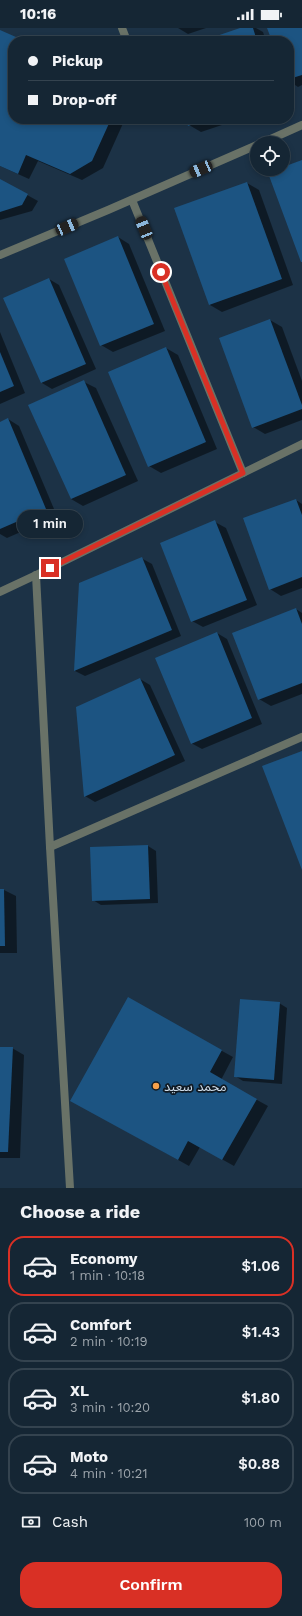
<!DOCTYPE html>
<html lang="en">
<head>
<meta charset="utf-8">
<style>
	body { margin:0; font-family:"Work Sans","Noto Sans Arabic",sans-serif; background:#1e2e3c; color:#f1f3f6; height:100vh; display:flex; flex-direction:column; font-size:15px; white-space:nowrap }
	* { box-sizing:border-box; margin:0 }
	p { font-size:13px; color:#9da5ac }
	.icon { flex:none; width:22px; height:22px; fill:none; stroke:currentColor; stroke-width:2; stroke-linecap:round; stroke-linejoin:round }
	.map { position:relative; height:1160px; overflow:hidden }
	.side { display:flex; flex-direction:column; background:#152634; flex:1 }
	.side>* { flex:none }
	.banner { position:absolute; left:8px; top:8px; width:286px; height:88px; border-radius:16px; box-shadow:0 2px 6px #0003,0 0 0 1px #34434f; display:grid; align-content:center; height:88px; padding:0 20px; background:#152634 }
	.fabs { position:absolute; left:250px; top:108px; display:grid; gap:8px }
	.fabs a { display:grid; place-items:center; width:40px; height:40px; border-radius:50%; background:#152634; box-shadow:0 2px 6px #0003,0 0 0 1px #34434f; font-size:20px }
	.end { position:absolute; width:18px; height:18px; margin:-9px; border:5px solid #d93025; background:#fff; box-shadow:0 0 0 2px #fff }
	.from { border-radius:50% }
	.bubble { position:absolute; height:28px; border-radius:14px; background:#152634; box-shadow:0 2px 6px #0003,0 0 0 1px #34434f; font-size:13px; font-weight:600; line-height:28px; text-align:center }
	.car { position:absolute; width:12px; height:24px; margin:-12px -6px; border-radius:5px; box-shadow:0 0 3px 1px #0007; background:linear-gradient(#222 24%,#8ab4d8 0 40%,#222 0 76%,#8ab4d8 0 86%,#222 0) }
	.banner b { display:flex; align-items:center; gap:14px; height:38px; font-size:15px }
	.banner b+b { border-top:1px solid #34434f }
	.banner i { width:10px; height:10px; background:#f1f3f6 }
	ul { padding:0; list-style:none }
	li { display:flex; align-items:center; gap:12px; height:60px; margin:0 8px 6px; padding:0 12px; border:2px solid #34434f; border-radius:16px }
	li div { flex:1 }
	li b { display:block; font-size:15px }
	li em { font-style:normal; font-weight:600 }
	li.current { border-color:#d93025 }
	li>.icon { width:36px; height:36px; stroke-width:1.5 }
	h2 { padding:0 20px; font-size:18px; line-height:48px }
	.pay { display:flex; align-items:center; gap:10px; height:44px; padding:0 20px; font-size:15px }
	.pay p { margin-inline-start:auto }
	.button { display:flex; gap:8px; margin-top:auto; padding:8px 20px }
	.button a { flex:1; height:46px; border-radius:16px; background:#d93025; color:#fff; font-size:16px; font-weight:600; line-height:46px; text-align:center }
	.status { display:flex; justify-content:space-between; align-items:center; height:28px; padding:0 20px; background:#152634; direction:ltr }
	.status svg { height:11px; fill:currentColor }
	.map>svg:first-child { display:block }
	.shadow { fill:#0007 }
	.building { fill:#1c5482 }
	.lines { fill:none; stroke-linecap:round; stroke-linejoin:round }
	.street { stroke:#697267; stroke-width:8 }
	.route { stroke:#d93025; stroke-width:5 }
	.poi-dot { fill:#f8a14a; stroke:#0f1922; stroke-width:1.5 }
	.labels { text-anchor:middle; stroke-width:3.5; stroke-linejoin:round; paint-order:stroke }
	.poi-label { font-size:13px; fill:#cfddea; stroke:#0f1922; text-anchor:start }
</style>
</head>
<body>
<div class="status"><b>10:16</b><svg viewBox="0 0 49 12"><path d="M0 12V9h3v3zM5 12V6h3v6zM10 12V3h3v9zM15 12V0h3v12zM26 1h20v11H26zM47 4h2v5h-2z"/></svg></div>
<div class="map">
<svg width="302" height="1160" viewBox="0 0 302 1160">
	<rect width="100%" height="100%" fill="#1c3246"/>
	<g class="shadow">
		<polygon points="178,0 206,0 188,6"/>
		<polygon points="244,0 256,0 263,4 266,13 204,13"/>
		<polygon points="268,0 302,0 302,57 298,59 289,53 289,13 273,13"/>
		<polygon points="0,3 23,13 13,13 13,91 125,91 103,140 82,152 38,133 29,151 0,138"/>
		<polygon points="187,91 240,91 201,104 189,97"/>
		<polygon points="0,152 38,173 32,183 0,192"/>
		<polygon points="247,155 259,162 293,257 222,284 210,277"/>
		<polygon points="118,209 129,216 165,303 113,324 101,317"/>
		<polygon points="49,251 59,257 96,341 52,361 42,355 5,271"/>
		<polygon points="270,292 282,299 302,353 302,392 265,406 253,399"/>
		<polygon points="0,304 25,365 0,376"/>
		<polygon points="166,320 178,327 217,421 161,445 149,438"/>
		<polygon points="84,354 96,360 138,453 83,478 71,471"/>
		<polygon points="8,391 19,398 57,488 7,510 0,506 0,395"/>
		<polygon points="296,472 302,476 302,560 281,568 270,561"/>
		<polygon points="215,494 226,500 257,577 203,599 192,593"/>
		<polygon points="141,530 152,536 181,608 85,648 75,643"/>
		<polygon points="296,581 302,585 302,666 271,678 259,671"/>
		<polygon points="217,605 227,611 262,696 202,721 191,715"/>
		<polygon points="140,651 150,657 185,733 95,774 85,768"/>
		<polygon points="148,818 156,823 158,875 101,877 93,872"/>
		<polygon points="0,862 4,862 16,868 17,925 0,925"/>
		<polygon points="128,971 233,1029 221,1052 268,1078 234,1138 200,1119 189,1138 83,1079"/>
		<polygon points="279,975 287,980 282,1056 243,1053 235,1048"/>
		<polygon points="0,1020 12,1020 24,1027 20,1130 0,1130"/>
	</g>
	<g class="building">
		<polygon points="240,0 253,0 257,13 202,13"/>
		<polygon points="267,0 302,0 302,47 289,51 289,13 272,13"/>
		<polygon points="0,2 25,13 13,13 13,91 111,91 92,133 70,146 26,127 18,146 0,138"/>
		<polygon points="186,91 208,91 188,98"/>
		<polygon points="302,132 302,234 301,234 268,145 278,141 283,141 283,139"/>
		<polygon points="0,151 28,166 22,177 0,184"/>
		<polygon points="247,154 282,251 209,277 174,180"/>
		<polygon points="118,208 154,296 100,318 64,231"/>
		<polygon points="49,250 86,336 41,355 3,270"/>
		<polygon points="270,291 302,377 302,381 252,400 219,310"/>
		<polygon points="166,319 206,414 148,439 108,344"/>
		<polygon points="0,324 14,358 0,364"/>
		<polygon points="84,352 126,447 71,471 28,377"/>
		<polygon points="8,390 46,481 0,501 0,394"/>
		<polygon points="296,471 302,487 302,549 269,562 243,490"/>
		<polygon points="215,492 247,572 191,594 160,515"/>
		<polygon points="142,529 172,602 74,643 79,555"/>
		<polygon points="296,580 302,596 302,655 258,672 232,605"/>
		<polygon points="217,604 252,690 191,716 155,630"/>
		<polygon points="140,650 175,727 84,769 76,679"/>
		<polygon points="302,723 302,842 262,738"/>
		<polygon points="148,817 150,871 92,873 90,819"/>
		<polygon points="0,861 4,861 5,918 0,918"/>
		<polygon points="128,969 222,1022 210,1044 257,1071 222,1132 188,1113 178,1132 70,1073"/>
		<polygon points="240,971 280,974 274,1052 234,1049"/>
		<polygon points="0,1019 13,1019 8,1124 0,1124"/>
	</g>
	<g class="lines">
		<g class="street">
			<polyline points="122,0 127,13"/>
			<polyline points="262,115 302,97"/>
			<polyline points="132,172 243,445"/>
			<polyline points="0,227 108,182 257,117"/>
			<polyline points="36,547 50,819 302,709"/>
			<polyline points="0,564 36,547 302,416"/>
			<polyline points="50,819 70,1160"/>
		</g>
	</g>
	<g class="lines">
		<polyline class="route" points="50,540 243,445 161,244"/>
	</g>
	<circle class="poi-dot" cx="156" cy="1058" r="4"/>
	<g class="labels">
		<g class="poi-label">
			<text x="164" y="1063">محمد سعيد</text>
		</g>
	</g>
</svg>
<div class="fabs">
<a><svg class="icon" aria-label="locate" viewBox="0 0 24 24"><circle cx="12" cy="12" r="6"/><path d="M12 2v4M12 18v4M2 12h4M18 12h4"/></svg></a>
</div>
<i class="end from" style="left:161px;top:244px"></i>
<i class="end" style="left:50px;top:540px"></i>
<div class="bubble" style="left:17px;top:482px;width:66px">1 min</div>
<i class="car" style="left:201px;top:141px;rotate:247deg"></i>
<i class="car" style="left:67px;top:199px;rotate:67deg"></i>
<i class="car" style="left:144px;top:200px;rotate:338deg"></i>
<div class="banner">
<b><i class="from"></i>Pickup</b>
<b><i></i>Drop-off</b>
</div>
</div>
<section class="side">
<h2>Choose a ride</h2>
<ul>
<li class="current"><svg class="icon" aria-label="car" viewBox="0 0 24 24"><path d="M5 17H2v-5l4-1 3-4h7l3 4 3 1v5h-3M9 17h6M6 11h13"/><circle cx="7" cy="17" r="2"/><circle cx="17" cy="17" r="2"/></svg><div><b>Economy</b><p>1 min · 10:18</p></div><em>$1.06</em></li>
<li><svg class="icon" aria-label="car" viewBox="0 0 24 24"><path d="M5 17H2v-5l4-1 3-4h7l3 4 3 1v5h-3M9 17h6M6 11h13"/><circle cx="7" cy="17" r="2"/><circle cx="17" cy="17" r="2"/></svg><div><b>Comfort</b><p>2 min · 10:19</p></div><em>$1.43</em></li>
<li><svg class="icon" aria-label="car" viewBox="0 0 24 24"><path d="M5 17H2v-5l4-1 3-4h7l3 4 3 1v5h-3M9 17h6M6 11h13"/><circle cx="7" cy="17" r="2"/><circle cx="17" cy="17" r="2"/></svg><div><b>XL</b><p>3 min · 10:20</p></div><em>$1.80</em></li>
<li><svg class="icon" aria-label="car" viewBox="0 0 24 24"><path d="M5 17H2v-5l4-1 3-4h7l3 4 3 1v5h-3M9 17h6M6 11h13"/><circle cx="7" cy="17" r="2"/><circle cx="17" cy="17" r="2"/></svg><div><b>Moto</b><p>4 min · 10:21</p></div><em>$0.88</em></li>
</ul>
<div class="pay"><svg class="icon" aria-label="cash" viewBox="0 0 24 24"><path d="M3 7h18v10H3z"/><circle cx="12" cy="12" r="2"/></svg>Cash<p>100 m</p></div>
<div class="button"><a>Confirm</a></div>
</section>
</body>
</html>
